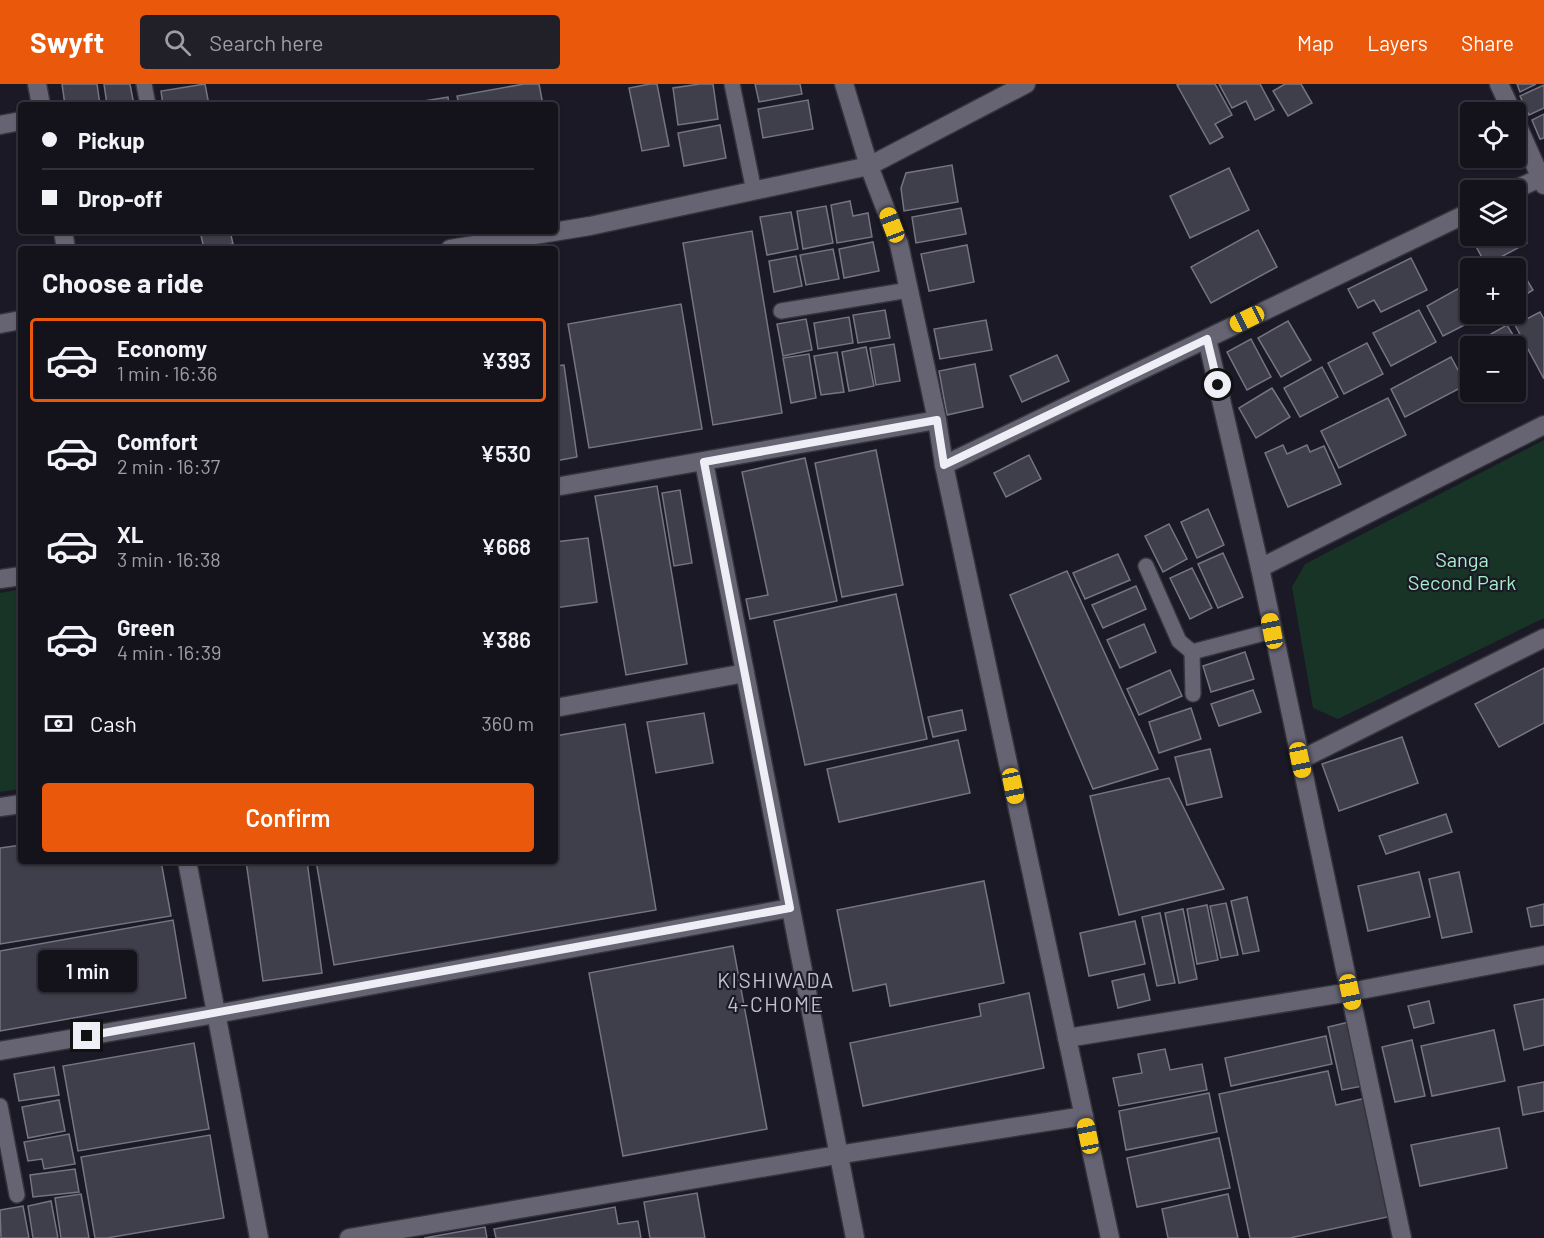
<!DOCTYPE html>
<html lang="en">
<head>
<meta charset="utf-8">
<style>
	body { margin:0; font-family:Barlow,sans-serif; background:#212029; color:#f1f3f6; height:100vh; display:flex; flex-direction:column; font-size:22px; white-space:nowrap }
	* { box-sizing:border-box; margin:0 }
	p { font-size:20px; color:#9d9ea3 }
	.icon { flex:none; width:33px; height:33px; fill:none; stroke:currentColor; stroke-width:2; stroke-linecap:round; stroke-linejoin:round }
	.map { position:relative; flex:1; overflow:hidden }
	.sheet { position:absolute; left:18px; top:162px; width:540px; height:618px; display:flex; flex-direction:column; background:#14131c; border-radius:6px; box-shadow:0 2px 4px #0004,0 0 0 2px #33323b }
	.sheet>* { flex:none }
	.banner { position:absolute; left:18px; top:18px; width:540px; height:132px; border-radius:6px; box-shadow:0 2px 4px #0004,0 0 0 2px #33323b; display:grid; align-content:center; height:132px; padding:0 24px; background:#14131c }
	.tools { position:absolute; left:1460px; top:18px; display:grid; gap:12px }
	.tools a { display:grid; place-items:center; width:66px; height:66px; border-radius:6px; background:#14131c; box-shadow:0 2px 4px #0004,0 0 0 2px #33323b; font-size:30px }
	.end { position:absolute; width:27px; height:27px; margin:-14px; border:8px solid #eeeef6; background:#111; box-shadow:0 0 0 3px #111 }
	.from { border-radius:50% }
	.bubble { position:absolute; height:42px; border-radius:6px; background:#14131c; box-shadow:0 2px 4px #0004,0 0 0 2px #33323b; font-size:20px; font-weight:600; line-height:42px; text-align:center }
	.car { position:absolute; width:18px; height:36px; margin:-18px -9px; border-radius:8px; box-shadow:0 0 4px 2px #0007; background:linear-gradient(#f5c518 24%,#345 0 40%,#f5c518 0 76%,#345 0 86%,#f5c518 0) }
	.banner b { display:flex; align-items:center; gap:21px; height:57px; font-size:22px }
	.banner b+b { border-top:2px solid #33323b }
	.banner i { width:15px; height:15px; background:#f1f3f6 }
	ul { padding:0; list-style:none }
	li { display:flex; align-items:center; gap:18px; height:84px; margin:0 12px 9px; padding:0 12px; border:3px solid transparent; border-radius:6px }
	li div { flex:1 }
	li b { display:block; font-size:22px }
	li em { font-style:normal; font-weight:600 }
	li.selected { border-color:#ea580c }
	li>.icon { width:54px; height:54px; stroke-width:1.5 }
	h2 { padding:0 24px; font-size:27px; line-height:72px }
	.pay { display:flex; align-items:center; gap:15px; height:66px; padding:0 24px; font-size:22px }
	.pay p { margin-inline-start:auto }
	.action { display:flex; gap:12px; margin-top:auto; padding:12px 24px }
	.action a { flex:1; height:69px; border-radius:6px; background:#ea580c; color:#fff; font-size:24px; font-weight:600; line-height:69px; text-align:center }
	header { display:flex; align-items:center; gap:36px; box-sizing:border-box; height:84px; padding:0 30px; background:#ea580c; color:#fff }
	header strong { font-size:28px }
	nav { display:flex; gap:33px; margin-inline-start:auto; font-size:21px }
	.search { width:420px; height:54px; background:#212029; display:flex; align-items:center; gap:15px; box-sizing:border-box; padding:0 21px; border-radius:6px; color:#9d9ea3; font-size:22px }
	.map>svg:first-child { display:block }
	.green { fill:#173426 }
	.building { fill:#3f3e4b; stroke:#757483; stroke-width:1.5 }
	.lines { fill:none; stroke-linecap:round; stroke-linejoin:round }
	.service-casing { stroke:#34343c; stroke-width:18 }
	.minor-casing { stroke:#34343c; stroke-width:21 }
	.tertiary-casing { stroke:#34343c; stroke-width:21 }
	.service { stroke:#666473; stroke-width:15 }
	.minor { stroke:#666473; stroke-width:18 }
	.tertiary { stroke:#666473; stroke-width:18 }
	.route { stroke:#eeeef6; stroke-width:8 }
	.labels { text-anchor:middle; stroke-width:4.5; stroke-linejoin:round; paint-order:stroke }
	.park-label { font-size:20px; fill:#a6eec9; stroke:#1a1925 }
	.neighbourhood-label { font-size:21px; letter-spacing:1.5px; fill:#c0bfcf; stroke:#1a1925 }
</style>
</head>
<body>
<header>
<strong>Swyft</strong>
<div class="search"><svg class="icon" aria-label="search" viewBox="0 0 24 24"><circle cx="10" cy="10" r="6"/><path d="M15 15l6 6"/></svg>Search here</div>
<nav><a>Map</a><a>Layers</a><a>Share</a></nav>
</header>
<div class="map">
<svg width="1544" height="1154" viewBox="0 0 1544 1154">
	<rect width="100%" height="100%" fill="#1a1925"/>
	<g class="green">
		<polygon points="1544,356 1544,534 1338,635 1313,624 1292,503 1305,480"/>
		<polygon points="21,505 21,705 0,708 0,509"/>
	</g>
	<g class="building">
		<polygon points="62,0 97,0 100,21 65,21"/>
		<polygon points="104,0 130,0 134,21 107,21"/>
		<polygon points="205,0 209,21 163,21 161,7"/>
		<polygon points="524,0 539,0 543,21 459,21 457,12"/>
		<polygon points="650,0 657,0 669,62 642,67 629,4"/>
		<polygon points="700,0 713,0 718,35 678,41 673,4"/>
		<polygon points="755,0 800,0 802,10 759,18"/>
		<polygon points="1180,0 1215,0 1232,31 1215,40 1223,53 1210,60 1177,1"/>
		<polygon points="1219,0 1260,0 1274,26 1255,36 1246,17 1232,24"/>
		<polygon points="1285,0 1301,0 1312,19 1288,32 1273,7"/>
		<polygon points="1517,0 1536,0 1520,8"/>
		<polygon points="1544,1 1544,24 1529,31 1520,12"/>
		<polygon points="448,13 449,21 399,21"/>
		<polygon points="808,16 813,45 763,54 758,25"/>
		<polygon points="1544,30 1544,54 1540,55 1532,36"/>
		<polygon points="720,41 726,74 684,82 678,49"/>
		<polygon points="952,81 958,118 904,127 901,104 906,89"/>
		<polygon points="1229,84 1249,126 1190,154 1170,112"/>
		<polygon points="850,117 853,132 868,129 872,153 837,159 831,121"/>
		<polygon points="826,122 833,159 803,165 797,127"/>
		<polygon points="961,124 966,150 916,159 912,133"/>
		<polygon points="791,128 798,165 767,171 760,133"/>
		<polygon points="1515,136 1527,159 1486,181 1472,155 1478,152 1515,152"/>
		<polygon points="1258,146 1277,183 1211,219 1191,183"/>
		<polygon points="200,147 230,147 233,160 204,165"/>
		<polygon points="752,147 782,329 713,341 683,159"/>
		<polygon points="873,158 879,187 844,194 839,165"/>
		<polygon points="967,161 974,198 929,207 921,170"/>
		<polygon points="833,165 839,195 806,201 800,171"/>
		<polygon points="796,172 802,202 774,208 769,177"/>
		<polygon points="1411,174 1427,206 1381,228 1374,216 1358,224 1348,205"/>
		<polygon points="1515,176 1533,206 1515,217 1515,184 1501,184"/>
		<polygon points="1470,198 1470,230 1486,230 1443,252 1427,222"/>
		<polygon points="681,220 702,345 589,364 568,240"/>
		<polygon points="885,226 890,254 858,259 853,231"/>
		<polygon points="1419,226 1436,258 1391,282 1373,249"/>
		<polygon points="1540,228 1544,235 1544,295 1515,241"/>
		<polygon points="849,233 853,259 818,265 814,239"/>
		<polygon points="806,235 812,266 783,272 777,240"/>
		<polygon points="986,236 992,266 940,275 934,245"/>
		<polygon points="1288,237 1311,276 1281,293 1258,254"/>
		<polygon points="1507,241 1525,271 1515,276 1515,262 1470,262 1470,287 1459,268"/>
		<polygon points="1251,255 1271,293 1247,306 1227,268"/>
		<polygon points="1367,259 1383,290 1344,310 1328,279"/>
		<polygon points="894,260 900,297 876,301 870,264"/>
		<polygon points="866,263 874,302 849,307 842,268"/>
		<polygon points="837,268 844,308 821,311 814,272"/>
		<polygon points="809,270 816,314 791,319 783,274"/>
		<polygon points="1057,271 1069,297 1022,318 1010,292"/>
		<polygon points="1451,273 1466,301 1405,333 1391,305"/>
		<polygon points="975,280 983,323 947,331 939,287"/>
		<polygon points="564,281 577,373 555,377 555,282"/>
		<polygon points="1322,283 1338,313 1300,333 1284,304"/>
		<polygon points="1272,304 1290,333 1256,354 1239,324"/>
		<polygon points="1388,314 1406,351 1339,384 1321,347"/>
		<polygon points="1283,361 1287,370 1307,361 1310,368 1324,362 1341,400 1288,423 1265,369"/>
		<polygon points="876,366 903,501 842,513 815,379"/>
		<polygon points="1029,371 1041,395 1006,413 994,389"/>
		<polygon points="805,374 837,517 750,535 746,515 768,511 742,388"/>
		<polygon points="657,402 687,580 626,591 595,412"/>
		<polygon points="680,406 692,479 674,482 662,409"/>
		<polygon points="1208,425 1224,461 1197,474 1181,438"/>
		<polygon points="1169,440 1187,475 1163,488 1145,452"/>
		<polygon points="588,454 597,518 555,524 555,458"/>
		<polygon points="1223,469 1243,513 1218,524 1198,480"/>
		<polygon points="1118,470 1130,496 1085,515 1073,489"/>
		<polygon points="1192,484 1212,524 1190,535 1170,494"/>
		<polygon points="1067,487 1158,685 1093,705 1010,511"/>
		<polygon points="1136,502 1146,525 1103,544 1092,521"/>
		<polygon points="896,510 927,655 805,681 774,537"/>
		<polygon points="1144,540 1156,568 1120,584 1107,556"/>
		<polygon points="1245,568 1254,595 1211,608 1203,582"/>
		<polygon points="1544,584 1544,639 1499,663 1475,620"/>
		<polygon points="1170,586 1182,612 1139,631 1127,605"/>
		<polygon points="1253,606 1261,628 1219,642 1211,620"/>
		<polygon points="1191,624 1201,655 1159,669 1149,638"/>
		<polygon points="962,626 966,646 933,653 928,633"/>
		<polygon points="704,629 713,679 656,689 647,638"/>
		<polygon points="625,640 656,826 334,881 316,777 555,777 555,652"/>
		<polygon points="1402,653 1418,699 1339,727 1322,680"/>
		<polygon points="958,656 970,709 839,738 827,685"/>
		<polygon points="1210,665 1222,713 1187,721 1175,673"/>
		<polygon points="1169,694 1224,805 1119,831 1090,712"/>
		<polygon points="1446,730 1452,748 1386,770 1379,752"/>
		<polygon points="21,761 21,777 161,777 171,832 0,860 0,764"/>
		<polygon points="246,777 307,777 322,889 263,897"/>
		<polygon points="1419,788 1430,833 1368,847 1358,802"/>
		<polygon points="1459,788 1472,848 1442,854 1429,795"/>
		<polygon points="984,797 1004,899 890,922 886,900 853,907 837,826"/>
		<polygon points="1247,813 1259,867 1243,870 1231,817"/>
		<polygon points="1226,819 1238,871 1221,874 1210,822"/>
		<polygon points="1544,820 1544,841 1531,843 1527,824"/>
		<polygon points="1207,821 1218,876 1197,880 1187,825"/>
		<polygon points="1183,825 1197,895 1179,899 1165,829"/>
		<polygon points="1160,829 1175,899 1157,902 1142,833"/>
		<polygon points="173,836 186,914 0,947 0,867"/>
		<polygon points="1135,837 1145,880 1089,892 1080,849"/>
		<polygon points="733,862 767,1045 623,1072 589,889"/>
		<polygon points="1144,890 1150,916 1118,924 1112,897"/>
		<polygon points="1029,909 1044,984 863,1022 850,959 981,932 979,920"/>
		<polygon points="1544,915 1544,961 1524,966 1514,921"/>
		<polygon points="1429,917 1434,939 1414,944 1408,922"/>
		<polygon points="1349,938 1363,1002 1342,1006 1328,943"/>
		<polygon points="1494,946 1505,997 1432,1012 1421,962"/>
		<polygon points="1326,952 1332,980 1231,1002 1225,974"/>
		<polygon points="1412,956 1425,1012 1395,1018 1382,963"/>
		<polygon points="194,959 209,1045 78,1067 63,982"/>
		<polygon points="1165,965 1170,986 1202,980 1207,1006 1119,1022 1113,994 1142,989 1138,970"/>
		<polygon points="54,983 59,1011 19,1017 14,990"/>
		<polygon points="1328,987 1336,1021 1366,1014 1392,1132 1290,1154 1250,1154 1219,1010"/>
		<polygon points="1544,998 1544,1027 1523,1031 1518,1003"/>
		<polygon points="1209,1009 1217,1048 1126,1066 1119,1027"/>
		<polygon points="59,1016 65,1047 28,1054 22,1023"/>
		<polygon points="1499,1044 1507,1084 1420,1102 1411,1061"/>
		<polygon points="69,1050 75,1080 44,1085 42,1075 28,1077 24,1058"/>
		<polygon points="210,1051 224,1134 107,1154 95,1154 81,1073"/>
		<polygon points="1219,1054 1230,1104 1137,1123 1127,1074"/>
		<polygon points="75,1085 79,1108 33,1113 30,1091"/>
		<polygon points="697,1109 705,1154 650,1154 644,1118"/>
		<polygon points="81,1110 89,1154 61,1154 55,1114"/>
		<polygon points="1228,1110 1238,1154 1168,1154 1162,1125"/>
		<polygon points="51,1117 58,1154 33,1154 28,1122"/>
		<polygon points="23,1122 29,1154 1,1154 0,1126"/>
		<polygon points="615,1123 618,1140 638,1137 641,1154 496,1154 494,1145"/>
		<polygon points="485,1143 487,1154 424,1154"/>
	</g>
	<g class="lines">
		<defs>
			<g id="service">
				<polyline points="144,0 148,21"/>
				<polyline points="732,0 754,107"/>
				<polyline points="781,227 909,206"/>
				<polyline points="1146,482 1179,557 1192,568 1272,547"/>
				<polyline points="1192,568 1193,610"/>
				<polyline points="0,1022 17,1111"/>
			</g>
			<g id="minor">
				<polyline points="37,0 41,21"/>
				<polyline points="0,41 21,37"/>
				<polyline points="1514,106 1540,94"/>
				<polyline points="63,147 66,165"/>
				<polyline points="1207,255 1260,484 1402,1154"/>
				<polyline points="704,378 855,1154"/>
				<polyline points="944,381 1470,128"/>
				<polyline points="555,403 937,336"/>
				<polyline points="1260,484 1544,341"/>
				<polyline points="0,495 21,492"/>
				<polyline points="555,624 745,589"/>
				<polyline points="1300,676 1544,554"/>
				<polyline points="0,723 21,720"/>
				<polyline points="187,777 259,1154"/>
				<polyline points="1067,954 1350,908 1544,871"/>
				<polyline points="0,967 216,930 790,824"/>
				<polyline points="349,1154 837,1071 1084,1032"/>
			</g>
			<g id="tertiary">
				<polyline points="844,0 869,82 899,160 937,336 944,381 1110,1154"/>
				<polyline points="1499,0 1512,28"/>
				<polyline points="1515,36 1544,101"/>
				<polyline points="450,165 590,142 869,82 1026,0"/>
				<polyline points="0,240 21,236"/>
			</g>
		</defs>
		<use href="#service" class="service-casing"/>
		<use href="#minor" class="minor-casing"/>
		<use href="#tertiary" class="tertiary-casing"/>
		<use href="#service" class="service"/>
		<use href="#minor" class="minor"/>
		<use href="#tertiary" class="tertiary"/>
	</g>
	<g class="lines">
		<polyline class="route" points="87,952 790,824 704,378 937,336 944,381 1207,255 1218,301"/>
	</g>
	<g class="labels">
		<g class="park-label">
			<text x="1462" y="483">Sanga<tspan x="1462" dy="23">Second Park</tspan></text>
		</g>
		<g class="neighbourhood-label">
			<text x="776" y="904">KISHIWADA<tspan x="776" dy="24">4-CHOME</tspan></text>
		</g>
	</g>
</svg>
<div class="tools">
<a><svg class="icon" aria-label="locate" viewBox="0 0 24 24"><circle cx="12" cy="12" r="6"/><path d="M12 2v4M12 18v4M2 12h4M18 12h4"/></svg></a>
<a><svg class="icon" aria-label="layers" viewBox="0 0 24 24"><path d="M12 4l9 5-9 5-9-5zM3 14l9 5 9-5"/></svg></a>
<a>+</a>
<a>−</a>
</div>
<i class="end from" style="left:1218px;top:301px"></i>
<i class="end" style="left:87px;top:952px"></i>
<div class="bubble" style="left:38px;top:866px;width:99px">1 min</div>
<i class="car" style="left:892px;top:141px;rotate:339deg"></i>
<i class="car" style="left:1247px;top:235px;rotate:244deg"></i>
<i class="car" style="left:1272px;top:547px;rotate:349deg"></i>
<i class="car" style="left:1300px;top:676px;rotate:168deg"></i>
<i class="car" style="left:1013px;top:702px;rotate:168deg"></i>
<i class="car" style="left:1350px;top:908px;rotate:168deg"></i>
<i class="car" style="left:1088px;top:1052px;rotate:348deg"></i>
<div class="banner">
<b><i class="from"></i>Pickup</b>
<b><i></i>Drop-off</b>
</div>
<section class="sheet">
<h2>Choose a ride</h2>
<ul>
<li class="selected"><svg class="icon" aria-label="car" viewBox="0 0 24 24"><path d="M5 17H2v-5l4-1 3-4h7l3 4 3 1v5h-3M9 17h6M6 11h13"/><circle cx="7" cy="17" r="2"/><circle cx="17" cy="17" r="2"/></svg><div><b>Economy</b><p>1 min · 16:36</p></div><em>¥393</em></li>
<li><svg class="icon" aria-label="car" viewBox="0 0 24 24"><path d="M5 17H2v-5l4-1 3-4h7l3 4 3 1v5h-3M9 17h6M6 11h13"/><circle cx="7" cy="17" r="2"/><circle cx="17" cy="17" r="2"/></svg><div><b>Comfort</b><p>2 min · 16:37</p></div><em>¥530</em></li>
<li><svg class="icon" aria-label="car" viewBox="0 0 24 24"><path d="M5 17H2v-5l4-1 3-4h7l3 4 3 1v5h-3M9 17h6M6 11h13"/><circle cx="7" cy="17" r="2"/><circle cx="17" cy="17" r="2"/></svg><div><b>XL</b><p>3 min · 16:38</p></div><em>¥668</em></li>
<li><svg class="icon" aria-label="car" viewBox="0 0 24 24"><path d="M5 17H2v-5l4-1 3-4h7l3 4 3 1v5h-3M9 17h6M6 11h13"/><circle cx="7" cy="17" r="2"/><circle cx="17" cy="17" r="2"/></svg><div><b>Green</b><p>4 min · 16:39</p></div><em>¥386</em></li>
</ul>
<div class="pay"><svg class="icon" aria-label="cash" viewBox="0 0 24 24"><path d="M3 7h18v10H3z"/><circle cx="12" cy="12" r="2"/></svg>Cash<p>360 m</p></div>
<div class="action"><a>Confirm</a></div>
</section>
</div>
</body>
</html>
